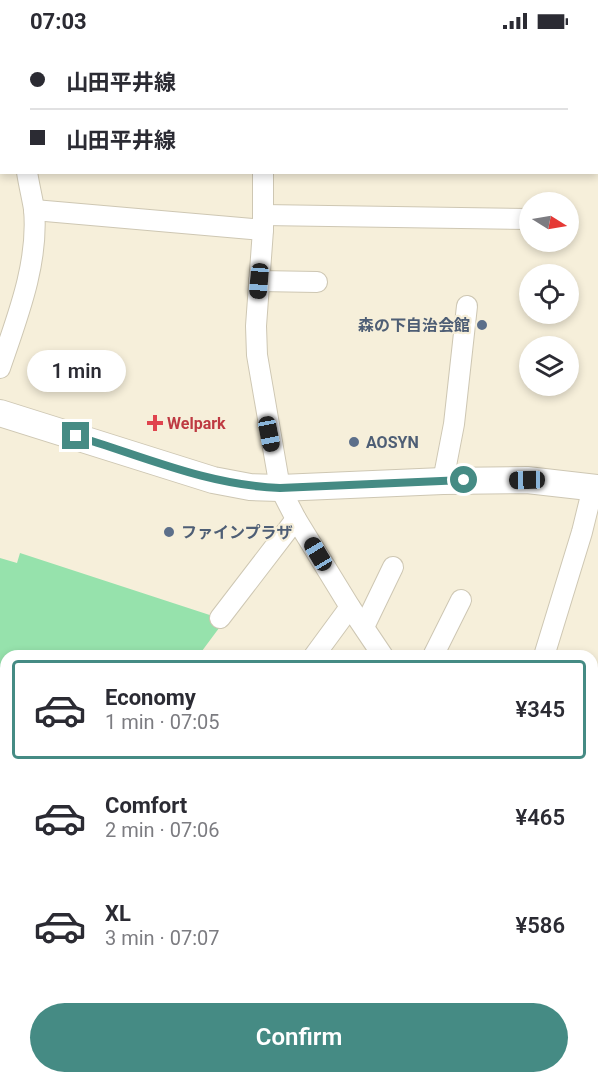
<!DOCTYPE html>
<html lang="en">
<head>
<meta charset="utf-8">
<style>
	body { margin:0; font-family:Roboto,"Noto Sans JP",sans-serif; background:#f7f7f7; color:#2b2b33; height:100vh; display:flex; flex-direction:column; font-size:22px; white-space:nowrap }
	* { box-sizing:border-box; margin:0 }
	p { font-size:20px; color:#7c7c81 }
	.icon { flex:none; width:33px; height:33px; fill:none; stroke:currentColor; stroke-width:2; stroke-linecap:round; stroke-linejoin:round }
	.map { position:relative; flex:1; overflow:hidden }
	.sheet { position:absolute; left:0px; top:608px; width:598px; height:434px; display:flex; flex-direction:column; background:#fff; border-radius:18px 18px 0 0; box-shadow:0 3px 9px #0003 }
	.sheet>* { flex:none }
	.hud { position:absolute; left:0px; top:0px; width:598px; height:132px; box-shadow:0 3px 9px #0003; display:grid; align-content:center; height:132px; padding:0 30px; background:#fff }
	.needle { width:39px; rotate:101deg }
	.controls { position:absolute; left:519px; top:150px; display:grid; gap:12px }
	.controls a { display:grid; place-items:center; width:60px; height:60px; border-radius:50%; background:#fff; box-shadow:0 3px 9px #0003; font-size:30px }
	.end { position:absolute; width:27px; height:27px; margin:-14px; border:8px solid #458b84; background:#fff; box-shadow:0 0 0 3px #fff }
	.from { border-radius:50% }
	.bubble { position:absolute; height:42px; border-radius:21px; background:#fff; box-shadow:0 3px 9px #0003; font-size:20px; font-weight:600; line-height:42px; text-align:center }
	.car { position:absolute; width:18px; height:36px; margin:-18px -9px; border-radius:8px; box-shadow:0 0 4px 2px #0007; background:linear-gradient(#222 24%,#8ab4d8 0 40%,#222 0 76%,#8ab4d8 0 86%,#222 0) }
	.hud b { display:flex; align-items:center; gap:21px; height:57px; font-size:22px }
	.hud b+b { border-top:2px solid #e1e1e2 }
	.hud i { width:15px; height:15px; background:#2b2b33 }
	ul { padding:10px 0 0; list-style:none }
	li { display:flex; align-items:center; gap:18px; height:99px; margin:0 12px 9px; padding:0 18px; border:3px solid transparent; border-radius:6px }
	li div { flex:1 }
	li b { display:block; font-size:22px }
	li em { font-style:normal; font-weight:600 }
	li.current { border-color:#458b84 }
	li>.icon { width:54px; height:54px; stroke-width:1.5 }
	.button { display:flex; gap:12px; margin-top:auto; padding:12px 30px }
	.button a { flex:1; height:69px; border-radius:36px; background:#458b84; color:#fff; font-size:24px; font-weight:600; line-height:69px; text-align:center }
	.status { display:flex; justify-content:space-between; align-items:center; height:42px; padding:0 30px; background:#fff; direction:ltr }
	.status svg { height:16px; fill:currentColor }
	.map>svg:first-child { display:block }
	.green { fill:#96e2ac }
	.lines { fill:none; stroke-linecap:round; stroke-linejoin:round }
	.minor-casing { stroke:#cec7b3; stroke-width:22 }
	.major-casing { stroke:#cec7b3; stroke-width:28 }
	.minor { stroke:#fff; stroke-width:20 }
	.major { stroke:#fff; stroke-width:26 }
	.rail-casing { stroke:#898477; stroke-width:7 }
	.rail { stroke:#f6efda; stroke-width:4.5; stroke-dasharray:14; stroke-linecap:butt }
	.route { stroke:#458b84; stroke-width:8 }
	.service-dot { fill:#5c6f8a; stroke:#f6efda; stroke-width:2 }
	.health-dot { fill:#e0444e; stroke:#f6efda; stroke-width:2 }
	.labels { text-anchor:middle; stroke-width:4.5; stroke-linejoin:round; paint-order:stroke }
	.service-label { font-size:16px; font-weight:bold; fill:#4e5e75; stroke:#f6efda; text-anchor:start }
	.health-label { font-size:16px; font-weight:bold; fill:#be3a42; stroke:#f6efda; text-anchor:start }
</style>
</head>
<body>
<div class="status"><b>07:03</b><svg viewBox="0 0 49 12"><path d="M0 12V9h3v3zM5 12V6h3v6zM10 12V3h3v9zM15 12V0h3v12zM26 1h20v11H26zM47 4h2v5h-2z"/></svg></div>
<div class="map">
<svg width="598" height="1040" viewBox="0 0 598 1040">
	<rect width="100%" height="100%" fill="#f6efda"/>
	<polygon class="green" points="20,511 225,578 199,613 6,614 6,656 0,653 0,516 17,521"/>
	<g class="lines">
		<defs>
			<g id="minor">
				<polyline points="264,0 265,2"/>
				<polyline points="28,2 28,0"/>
				<polyline points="0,120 2,120"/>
				<polyline points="263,130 263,188 256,284 257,313 280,446 296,477 350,565 383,614"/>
				<polyline points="34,168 263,188"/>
				<polyline points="263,173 530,177"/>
				<polyline points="259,239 317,240"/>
				<path d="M0 326C17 276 39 221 34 167 32 155 29 143 27 130"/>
				<polyline points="443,439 454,382 467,264"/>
				<polyline points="220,576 296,477"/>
				<polyline points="364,585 393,525"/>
				<polyline points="314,614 350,565"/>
				<polyline points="433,614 461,558"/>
				<polyline points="544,614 582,490 593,445"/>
				<polyline points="0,721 6,723"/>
				<polyline points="0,805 6,807"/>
				<polyline points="241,1040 241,1035"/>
				<polyline points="404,1040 406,1035"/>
			</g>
			<g id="major">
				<polyline points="0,371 213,438 250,445 280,446 443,439 527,438 598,446"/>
				<polyline points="592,945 598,940"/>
				<polyline points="562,1035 563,1040"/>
			</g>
		</defs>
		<use href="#minor" class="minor-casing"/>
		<use href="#major" class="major-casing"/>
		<use href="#minor" class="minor"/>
		<use href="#major" class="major"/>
		<defs>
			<g id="rail">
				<polyline points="592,686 598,668"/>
				<polyline points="592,716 598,699"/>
				<polyline points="487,1040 489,1035"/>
			</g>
		</defs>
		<use href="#rail" class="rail-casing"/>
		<use href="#rail" class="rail"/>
	</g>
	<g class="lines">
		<path class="route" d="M76 394C145 415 207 443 280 446L464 438"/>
	</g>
	<g class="service-dot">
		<circle cx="482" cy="283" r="6"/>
		<circle cx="354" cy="400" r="6"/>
		<circle cx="169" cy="490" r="6"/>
	</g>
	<path class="health-dot" d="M152 372h6v6h6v6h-6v6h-6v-6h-6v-6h6z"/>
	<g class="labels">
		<g class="service-label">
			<text x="470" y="289" text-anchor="end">森の下自治会館</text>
			<text x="366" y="406">AOSYN</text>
			<text x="181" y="496">ファインプラザ</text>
		</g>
		<g class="health-label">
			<text x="167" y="387">Welpark</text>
		</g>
	</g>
</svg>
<div class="controls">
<a><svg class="needle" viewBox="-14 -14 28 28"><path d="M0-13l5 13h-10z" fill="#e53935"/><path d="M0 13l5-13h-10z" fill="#7c7c81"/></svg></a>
<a><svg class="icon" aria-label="locate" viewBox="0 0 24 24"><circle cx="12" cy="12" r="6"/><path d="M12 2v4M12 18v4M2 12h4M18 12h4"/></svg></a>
<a><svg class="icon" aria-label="layers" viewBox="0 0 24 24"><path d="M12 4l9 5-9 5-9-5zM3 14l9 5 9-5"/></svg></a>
</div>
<i class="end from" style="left:464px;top:438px"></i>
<i class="end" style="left:76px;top:394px"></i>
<div class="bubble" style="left:27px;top:308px;width:99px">1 min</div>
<i class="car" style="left:259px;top:239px;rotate:185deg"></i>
<i class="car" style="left:269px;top:392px;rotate:169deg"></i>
<i class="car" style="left:527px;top:438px;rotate:269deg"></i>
<i class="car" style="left:318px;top:512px;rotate:329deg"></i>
<div class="hud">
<b><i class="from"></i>山田平井線</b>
<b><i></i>山田平井線</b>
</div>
<section class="sheet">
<ul>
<li class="current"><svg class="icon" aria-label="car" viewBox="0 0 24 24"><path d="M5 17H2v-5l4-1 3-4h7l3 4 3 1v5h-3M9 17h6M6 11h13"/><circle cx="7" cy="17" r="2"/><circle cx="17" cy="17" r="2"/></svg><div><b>Economy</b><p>1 min · 07:05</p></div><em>¥345</em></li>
<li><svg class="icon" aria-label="car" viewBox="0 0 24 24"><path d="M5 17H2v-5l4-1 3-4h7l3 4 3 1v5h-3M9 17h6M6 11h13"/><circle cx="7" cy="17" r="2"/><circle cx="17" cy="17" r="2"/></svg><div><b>Comfort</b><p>2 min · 07:06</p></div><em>¥465</em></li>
<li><svg class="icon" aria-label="car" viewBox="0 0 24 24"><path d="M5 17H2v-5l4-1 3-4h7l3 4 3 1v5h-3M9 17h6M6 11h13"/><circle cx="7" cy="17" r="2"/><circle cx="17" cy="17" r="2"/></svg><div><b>XL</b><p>3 min · 07:07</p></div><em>¥586</em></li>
</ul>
<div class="button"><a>Confirm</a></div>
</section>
</div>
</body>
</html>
